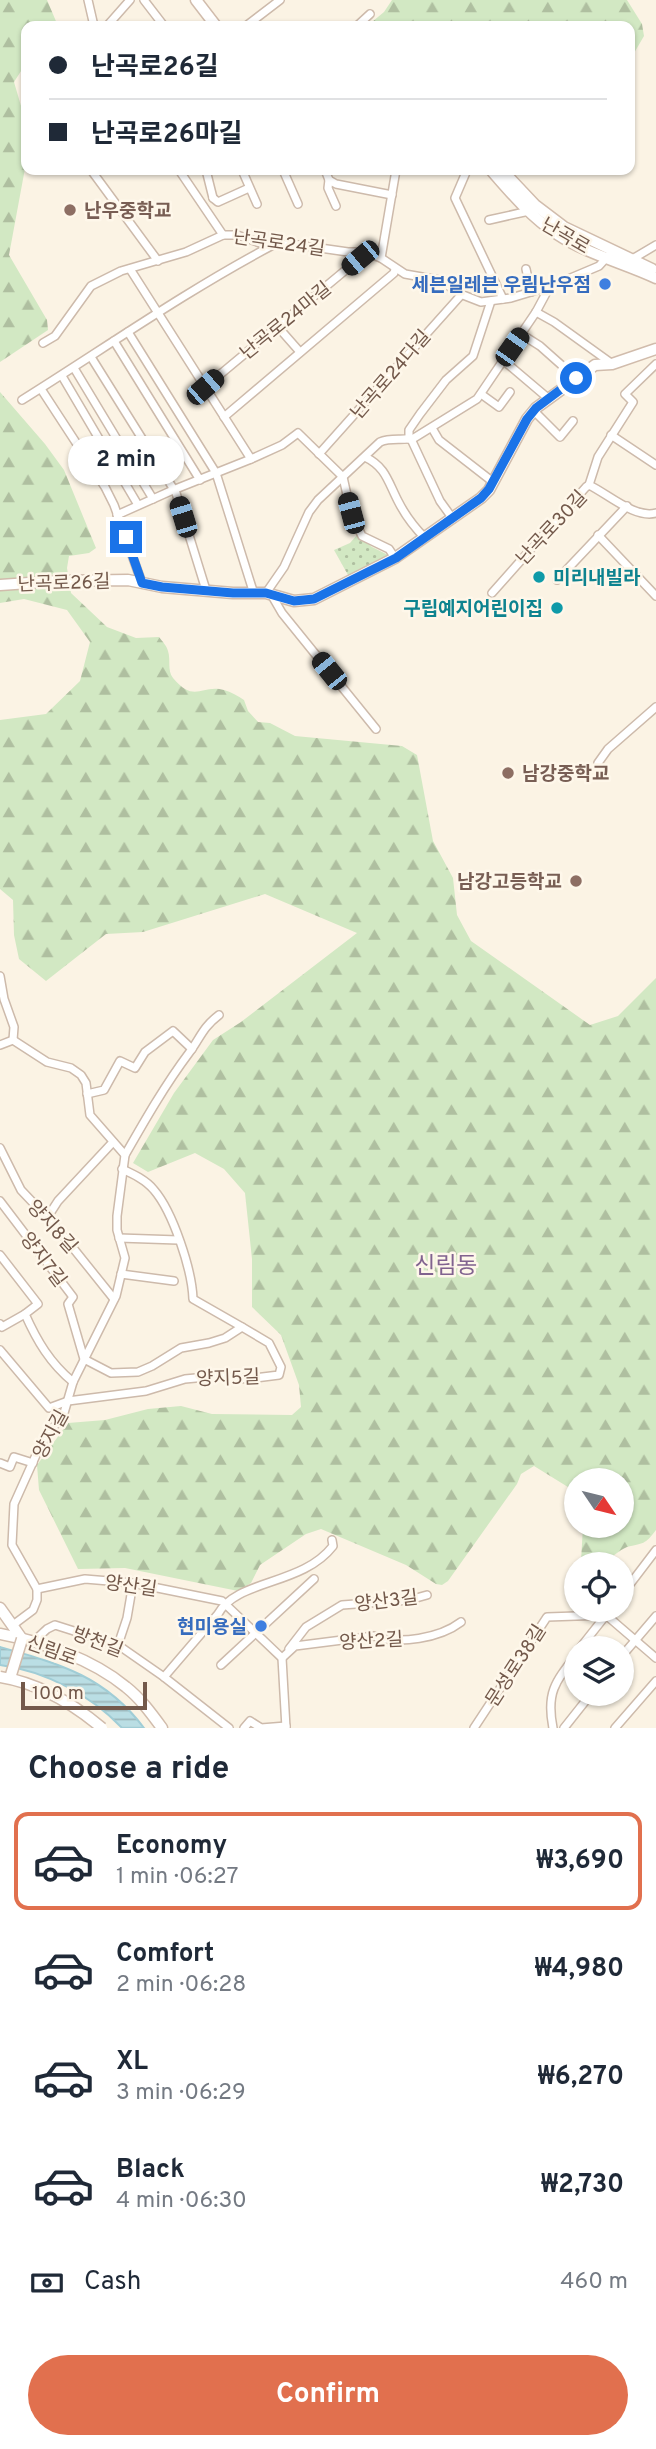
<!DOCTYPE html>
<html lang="en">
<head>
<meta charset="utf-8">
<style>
	body { margin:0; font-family:Overpass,"Noto Sans KR",sans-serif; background:#f6f6f7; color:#1f2937; height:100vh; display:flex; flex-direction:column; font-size:26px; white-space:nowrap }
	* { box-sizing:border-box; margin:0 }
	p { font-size:23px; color:#747a83 }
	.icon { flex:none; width:38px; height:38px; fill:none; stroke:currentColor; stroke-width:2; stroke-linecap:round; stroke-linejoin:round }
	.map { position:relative; height:1728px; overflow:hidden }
	.drawer { display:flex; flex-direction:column; background:#fff; flex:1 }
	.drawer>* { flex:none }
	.banner { position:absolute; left:21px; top:21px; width:614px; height:154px; border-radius:14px; box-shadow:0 2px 5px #0004; display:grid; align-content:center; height:154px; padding:0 28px; background:#fff }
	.needle { width:46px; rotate:125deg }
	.fabs { position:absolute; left:564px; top:1468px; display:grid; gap:14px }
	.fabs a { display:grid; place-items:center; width:70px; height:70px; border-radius:50%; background:#fff; box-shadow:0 2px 5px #0004; font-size:35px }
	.scale { position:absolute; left:21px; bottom:18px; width:126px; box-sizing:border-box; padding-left:7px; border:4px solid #73594b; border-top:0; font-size:19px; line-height:24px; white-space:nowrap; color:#73594b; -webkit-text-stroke:5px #fef7ea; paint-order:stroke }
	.end { position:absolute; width:32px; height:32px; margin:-16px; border:9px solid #1a73e8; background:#fff; box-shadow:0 0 0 4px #fff }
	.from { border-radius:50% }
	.bubble { position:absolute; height:49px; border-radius:24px; background:#fff; box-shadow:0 2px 5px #0004; font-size:23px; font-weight:700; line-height:49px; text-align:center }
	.car { position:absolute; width:21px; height:42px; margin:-21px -10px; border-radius:9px; box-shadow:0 0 5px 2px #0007; background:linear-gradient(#222 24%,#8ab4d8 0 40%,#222 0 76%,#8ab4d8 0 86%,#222 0) }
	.banner b { display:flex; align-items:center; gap:24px; height:66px; font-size:26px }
	.banner b+b { border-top:2px solid #e0e1e3 }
	.banner i { width:18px; height:18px; background:#1f2937 }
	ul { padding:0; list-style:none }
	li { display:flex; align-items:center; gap:21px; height:98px; margin:0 14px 10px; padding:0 14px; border:4px solid transparent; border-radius:14px }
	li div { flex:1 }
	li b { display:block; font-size:26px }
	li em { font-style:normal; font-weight:700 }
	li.selected { border-color:#e1704e }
	li>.icon { width:63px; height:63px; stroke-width:1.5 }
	h2 { padding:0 28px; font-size:32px; line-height:84px }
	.pay { display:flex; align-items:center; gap:18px; height:77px; padding:0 28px; font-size:26px }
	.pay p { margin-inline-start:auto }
	.action { display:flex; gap:14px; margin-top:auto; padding:14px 28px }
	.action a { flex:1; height:80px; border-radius:42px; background:#e1704e; color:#fff; font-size:28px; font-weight:700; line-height:80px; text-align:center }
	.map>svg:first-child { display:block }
	.forest { fill:url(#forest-firs) }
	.park { fill:url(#park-dots) }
	.water { fill:url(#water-rules); stroke:#a0cdd6; stroke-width:2 }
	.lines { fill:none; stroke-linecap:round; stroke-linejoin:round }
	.street-casing { stroke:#cdbaab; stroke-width:10 }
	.secondary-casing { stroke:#d1bcac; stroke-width:13 }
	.street { stroke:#fff; stroke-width:7 }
	.secondary { stroke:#fff; stroke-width:10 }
	.secondary-bridge-casing { stroke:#d1bcac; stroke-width:13; stroke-linecap:butt }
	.secondary-bridge { stroke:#fff; stroke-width:10 }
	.route { stroke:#1a73e8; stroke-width:9 }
	.education-dot { fill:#8d6e63; stroke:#fef7ea; stroke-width:2.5 }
	.shop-dot { fill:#3f7fe0; stroke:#fef7ea; stroke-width:2.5 }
	.culture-dot { fill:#0f9aa8; stroke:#fef7ea; stroke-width:2.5 }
	.labels { text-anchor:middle; stroke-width:5; stroke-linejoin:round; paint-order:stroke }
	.education-label { font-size:19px; font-weight:bold; fill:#785e54; stroke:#fef7ea; text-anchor:start }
	.street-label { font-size:19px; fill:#73594b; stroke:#fef7ea }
	.shop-label { font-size:19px; font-weight:bold; fill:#366cbe; stroke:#fef7ea; text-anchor:end }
	.culture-label { font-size:19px; font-weight:bold; fill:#0d838f; stroke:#fef7ea; text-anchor:start }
	.quarter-label { font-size:23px; fill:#81638f; stroke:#fef7ea }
</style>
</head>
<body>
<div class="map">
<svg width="656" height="1728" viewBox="0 0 656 1728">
	<defs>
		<pattern id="forest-firs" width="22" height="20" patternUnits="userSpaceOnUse" patternTransform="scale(1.75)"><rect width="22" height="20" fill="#d2e8c3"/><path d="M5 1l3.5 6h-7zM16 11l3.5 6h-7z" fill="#afbfa0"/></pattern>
		<pattern id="park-dots" width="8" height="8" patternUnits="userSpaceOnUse" patternTransform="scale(1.75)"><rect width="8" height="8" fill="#d2e8c3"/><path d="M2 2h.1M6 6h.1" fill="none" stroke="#afbfa0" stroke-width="1.8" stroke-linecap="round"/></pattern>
		<pattern id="water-rules" width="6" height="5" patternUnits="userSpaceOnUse" patternTransform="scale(1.75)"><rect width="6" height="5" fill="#badee4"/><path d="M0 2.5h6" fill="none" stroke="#9cb7bb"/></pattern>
	</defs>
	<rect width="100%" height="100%" fill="#fbf3e4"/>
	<g class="forest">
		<polygon points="0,0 47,0 58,26 26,26 26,67 23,68 14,82 26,123 26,163 9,255 47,320 48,330 0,362"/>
		<polygon points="392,0 627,0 642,24 644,36 630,60 630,26 367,26 384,12"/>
		<path d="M0 392 45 444 64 470 96 548 89 553 69 556 67 568 71 593 107 627 136 638 159 637C162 641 167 646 168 651 171 660 167 670 173 678 195 704 201 684 224 690 231 692 238 696 244 700L248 711 258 722 270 723 295 736 402 746 417 755 433 841 453 878 457 915 471 941 590 1025 618 1016 656 978V1530C645 1545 643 1543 627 1547 619 1550 610 1559 603 1564L581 1561 583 1526H621V1480H576V1492L534 1466 521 1474 517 1484 448 1581 442 1585 436 1584 406 1565 321 1529 306 1534 260 1565 251 1583 238 1591 125 1568 78 1569 39 1490 37 1465 68 1423 105 1420 148 1409 181 1406 212 1414 292 1415 301 1407 299 1385 281 1335 252 1307V1259L245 1193 224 1169 195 1153 148 1172 133 1163 174 1093 213 1040 241 1022 357 933 265 894 143 932 106 934 46 981 19 959 14 935 13 900 0 889V720L46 714 80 681 90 642 67 610 24 599 0 603Z"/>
	</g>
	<polygon class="park" points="357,535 372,547 388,555 388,558 351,576 348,575 334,550 350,543"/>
	<path class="water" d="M0 1647C60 1664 105 1676 144 1728H122C91 1695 45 1671 0 1665Z"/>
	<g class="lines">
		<defs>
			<g id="street">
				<polyline points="88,0 94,26"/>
				<polyline points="144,0 164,26"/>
				<polyline points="107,26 130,0"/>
				<polyline points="246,26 280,0"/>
				<polyline points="357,26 370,14"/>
				<polyline points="91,170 158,261"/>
				<polyline points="179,170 223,235"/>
				<polyline points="206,170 213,198"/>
				<polyline points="242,170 257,204"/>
				<polyline points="283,170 298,204"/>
				<polyline points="325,170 329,180 336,184 392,195"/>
				<polyline points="467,170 455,198 503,299"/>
				<polyline points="329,180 328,188 336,206"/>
				<polyline points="213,198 218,202 249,188"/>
				<polyline points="489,220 529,211"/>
				<polyline points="381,258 396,170"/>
				<polyline points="629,261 656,245"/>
				<polyline points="130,269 251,459 282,445 298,433 343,477 351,513 362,536 389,549 395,558"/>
				<polyline points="526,269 531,292"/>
				<polyline points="536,312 554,322 611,363"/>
				<polyline points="278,327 300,352"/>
				<polyline points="128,332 216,473 254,594"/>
				<polyline points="521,334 540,346 576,378"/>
				<polyline points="114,341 200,480"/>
				<polyline points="43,343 55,336 91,286 121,271 186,252 223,235 237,235 263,244 299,245 348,252 364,252 381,258 405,274 439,280 463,295 481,302 511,298 554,285 599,266 609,255"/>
				<polyline points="91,357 176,493 206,590"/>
				<polyline points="503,360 549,399"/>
				<polyline points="74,368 153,499"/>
				<polyline points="62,376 138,505"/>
				<polyline points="205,387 360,258 364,252"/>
				<polyline points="41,389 105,487 114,505 142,583"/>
				<polyline points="481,394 499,407 510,392"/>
				<path d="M22 400C105 348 186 291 273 245"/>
				<polyline points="534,411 560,437 573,421"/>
				<polyline points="224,417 394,273 395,269"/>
				<polyline points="432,428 439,440 493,482"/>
				<polyline points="611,435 656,465"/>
				<polyline points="409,439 409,430 420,414 446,380 473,356 491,301"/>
				<polyline points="411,439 440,501 453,519"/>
				<polyline points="319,454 462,294"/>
				<path d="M365 457C386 467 388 482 398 501 405 515 414 527 425 538"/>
				<polyline points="589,485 598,457 633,402 625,394 656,364"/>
				<polyline points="117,515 173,490 251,459"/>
				<polyline points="598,535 656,596"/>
				<polyline points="557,580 627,506"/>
				<path d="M266 593 284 567 309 512 318 500 380 442C391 437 403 441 414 438L477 399 536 312 550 286"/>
				<path d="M492 593 586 487 589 485C608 494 635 519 656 513"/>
				<polyline points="271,594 282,613 376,729"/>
				<polyline points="598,763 608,749 656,707"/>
				<polyline points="0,976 4,999 14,1027 13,1040"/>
				<polyline points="0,1045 13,1040 47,1062 71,1068 81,1075 86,1083 90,1115 125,1155 117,1216 117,1230 125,1258 116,1296 73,1382 64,1413 41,1444 14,1504 12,1545 37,1589 37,1600 33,1610 13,1625"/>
				<polyline points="87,1094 104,1090 120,1061 135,1068 145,1052 173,1031 192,1049"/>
				<polyline points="0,1148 21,1190 57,1228 114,1299"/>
				<path d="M125 1155C145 1120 165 1085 189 1053 201 1037 202 1028 219 1015"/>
				<path d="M122 1169C133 1174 146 1180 154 1190 173 1212 192 1270 193 1299L242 1327"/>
				<polyline points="0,1201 73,1297 68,1304 84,1359 111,1373 138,1372 152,1366 181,1348 209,1343 225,1338 242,1327 269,1343 281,1367 279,1375 247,1379 217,1376 185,1379 146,1391 68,1401 49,1408 0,1350"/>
				<polyline points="47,1218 58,1201 113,1142"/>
				<polyline points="119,1238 178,1240"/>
				<path d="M0 1255 38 1304 25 1314C37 1341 50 1363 73 1382"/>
				<polyline points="121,1274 174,1281"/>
				<polyline points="0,1324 2,1327 25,1314"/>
				<polyline points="0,1463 10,1467 14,1457 33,1463"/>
				<polyline points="37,1589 85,1579 133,1583 222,1601 282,1658 286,1728"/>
				<polyline points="621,1596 656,1550"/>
				<polyline points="32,1643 47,1629 55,1625 118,1645 164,1677 229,1728"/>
				<polyline points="118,1645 127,1618 133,1583"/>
				<polyline points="580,1648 610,1610"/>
				<polyline points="289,1649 306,1627 342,1605 409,1600 427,1595"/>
				<polyline points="621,1657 656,1616"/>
				<path d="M282 1658 295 1646 374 1636C399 1645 440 1638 461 1622"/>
				<polyline points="221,1665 314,1579"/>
				<path d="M164 1677 218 1614C237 1579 302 1586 333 1546L332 1540"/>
				<polyline points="244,1728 250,1721 261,1728 286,1726"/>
				<polyline points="474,1728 547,1617 606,1615 656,1658"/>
				<path d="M553 1728C546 1693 555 1682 576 1655"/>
				<polyline points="564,1728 591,1694"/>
				<polyline points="615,1728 656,1681"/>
			</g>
			<g id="secondary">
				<polyline points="196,0 216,26"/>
				<path d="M491 170C511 193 531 217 557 234 587 254 624 263 656 278"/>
				<polyline points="502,170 535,205 564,227 652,269"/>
				<polyline points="0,585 58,581 128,580 162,587 233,593 266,593 294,601 314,599 395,558 481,498 489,490 527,419 536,408 595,365 612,364 656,349"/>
				<polyline points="0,1608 22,1639"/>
				<path d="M0 1634C43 1642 92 1659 126 1687 140 1698 151 1713 162 1728"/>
			</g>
		</defs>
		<use href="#street" class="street-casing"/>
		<use href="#secondary" class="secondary-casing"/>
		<use href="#street" class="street"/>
		<use href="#secondary" class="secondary"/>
		<defs>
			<g id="secondary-bridge">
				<path d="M0 1677C39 1683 72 1703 102 1728"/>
				<polyline points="10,1678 22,1639"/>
			</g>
		</defs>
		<use href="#secondary-bridge" class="secondary-bridge-casing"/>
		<use href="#secondary-bridge" class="secondary-bridge"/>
	</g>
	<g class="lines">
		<polyline class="route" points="126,537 142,583 162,587 233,593 266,593 294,601 314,599 396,558 481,498 489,489 527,419 536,408 576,378"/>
	</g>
	<g class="education-dot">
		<circle cx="70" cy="210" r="7"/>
		<circle cx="508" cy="773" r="7"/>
		<circle cx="576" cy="881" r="7"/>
	</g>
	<g class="shop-dot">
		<circle cx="605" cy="284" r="7"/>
		<circle cx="261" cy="1626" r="7"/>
	</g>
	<g class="culture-dot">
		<circle cx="539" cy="577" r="7"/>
		<circle cx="557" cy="608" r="7"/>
	</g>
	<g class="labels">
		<g class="education-label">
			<text x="84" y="217">난우중학교</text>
			<text x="522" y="780">남강중학교</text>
			<text x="562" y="888" text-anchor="end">남강고등학교</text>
		</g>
		<g class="street-label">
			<text transform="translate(566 235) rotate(30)" y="7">난곡로</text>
			<text transform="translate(279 242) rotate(8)" y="7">난곡로24길</text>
			<text transform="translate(285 320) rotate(-39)" y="7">난곡로24마길</text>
			<text transform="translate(390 374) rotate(-49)" y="7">난곡로24다길</text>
			<text transform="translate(551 527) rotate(-47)" y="7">난곡로30길</text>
			<text transform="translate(64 582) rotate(-2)" y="7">난곡로26길</text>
			<text transform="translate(53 1226) rotate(48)" y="7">양지8길</text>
			<text transform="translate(44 1259) rotate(53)" y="7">양지7길</text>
			<text transform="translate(228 1377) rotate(-2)" y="7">양지5길</text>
			<text transform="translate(50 1434) rotate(-61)" y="7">양지길</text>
			<text transform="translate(131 1585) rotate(8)" y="7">양산길</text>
			<text transform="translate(386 1600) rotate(-7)" y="7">양산3길</text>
			<text transform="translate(371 1640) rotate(-3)" y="7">양산2길</text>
			<text transform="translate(98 1641) rotate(21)" y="7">방천길</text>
			<text transform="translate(52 1650) rotate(20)" y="7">신림로</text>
			<text transform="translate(515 1665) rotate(-57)" y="7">문성로38길</text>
		</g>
		<g class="shop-label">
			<text x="591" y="291">세븐일레븐 우림난우점</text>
			<text x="247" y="1633">현미용실</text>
		</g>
		<g class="culture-label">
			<text x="553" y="584">미리내빌라</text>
			<text x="543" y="615" text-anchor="end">구립예지어린이집</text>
		</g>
		<g class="quarter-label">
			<text x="446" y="1273">신림동</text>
		</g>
	</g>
</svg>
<div class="fabs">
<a><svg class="needle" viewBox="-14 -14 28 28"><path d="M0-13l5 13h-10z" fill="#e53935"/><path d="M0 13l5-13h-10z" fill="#747a83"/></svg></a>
<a><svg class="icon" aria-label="locate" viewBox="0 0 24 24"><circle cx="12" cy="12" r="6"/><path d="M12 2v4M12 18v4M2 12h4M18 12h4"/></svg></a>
<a><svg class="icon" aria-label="layers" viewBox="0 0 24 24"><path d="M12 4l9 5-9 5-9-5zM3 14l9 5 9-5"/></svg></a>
</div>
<div class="scale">100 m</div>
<i class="end from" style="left:576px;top:378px"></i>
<i class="end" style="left:126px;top:537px"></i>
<div class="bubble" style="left:68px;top:436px;width:116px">2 min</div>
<i class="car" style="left:360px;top:258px;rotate:230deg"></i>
<i class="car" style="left:512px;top:347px;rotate:35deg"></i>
<i class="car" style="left:205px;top:387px;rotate:49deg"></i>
<i class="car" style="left:351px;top:513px;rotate:345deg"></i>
<i class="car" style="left:183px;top:517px;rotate:343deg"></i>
<i class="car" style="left:329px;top:671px;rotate:321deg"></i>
<div class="banner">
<b><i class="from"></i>난곡로26길</b>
<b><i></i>난곡로26마길</b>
</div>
</div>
<section class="drawer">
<h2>Choose a ride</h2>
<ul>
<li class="selected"><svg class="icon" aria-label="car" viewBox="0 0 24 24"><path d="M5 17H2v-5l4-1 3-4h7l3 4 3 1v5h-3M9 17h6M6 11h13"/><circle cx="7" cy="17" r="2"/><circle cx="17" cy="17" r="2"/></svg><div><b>Economy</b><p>1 min · 06:27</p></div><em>₩3,690</em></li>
<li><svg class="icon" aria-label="car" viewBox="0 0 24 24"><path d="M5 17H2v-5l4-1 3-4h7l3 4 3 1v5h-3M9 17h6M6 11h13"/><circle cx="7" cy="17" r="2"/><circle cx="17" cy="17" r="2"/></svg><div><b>Comfort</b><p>2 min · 06:28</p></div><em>₩4,980</em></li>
<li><svg class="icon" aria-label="car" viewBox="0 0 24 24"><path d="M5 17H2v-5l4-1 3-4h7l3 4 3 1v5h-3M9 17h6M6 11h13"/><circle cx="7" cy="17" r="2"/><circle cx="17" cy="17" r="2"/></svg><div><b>XL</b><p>3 min · 06:29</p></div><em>₩6,270</em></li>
<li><svg class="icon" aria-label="car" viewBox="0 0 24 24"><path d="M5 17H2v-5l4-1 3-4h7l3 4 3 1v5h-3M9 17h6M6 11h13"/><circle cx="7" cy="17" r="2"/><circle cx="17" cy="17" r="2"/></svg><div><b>Black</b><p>4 min · 06:30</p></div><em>₩2,730</em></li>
</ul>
<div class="pay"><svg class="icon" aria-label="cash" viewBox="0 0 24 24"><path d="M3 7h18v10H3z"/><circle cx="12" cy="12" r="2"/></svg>Cash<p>460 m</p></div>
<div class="action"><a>Confirm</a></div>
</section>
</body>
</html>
